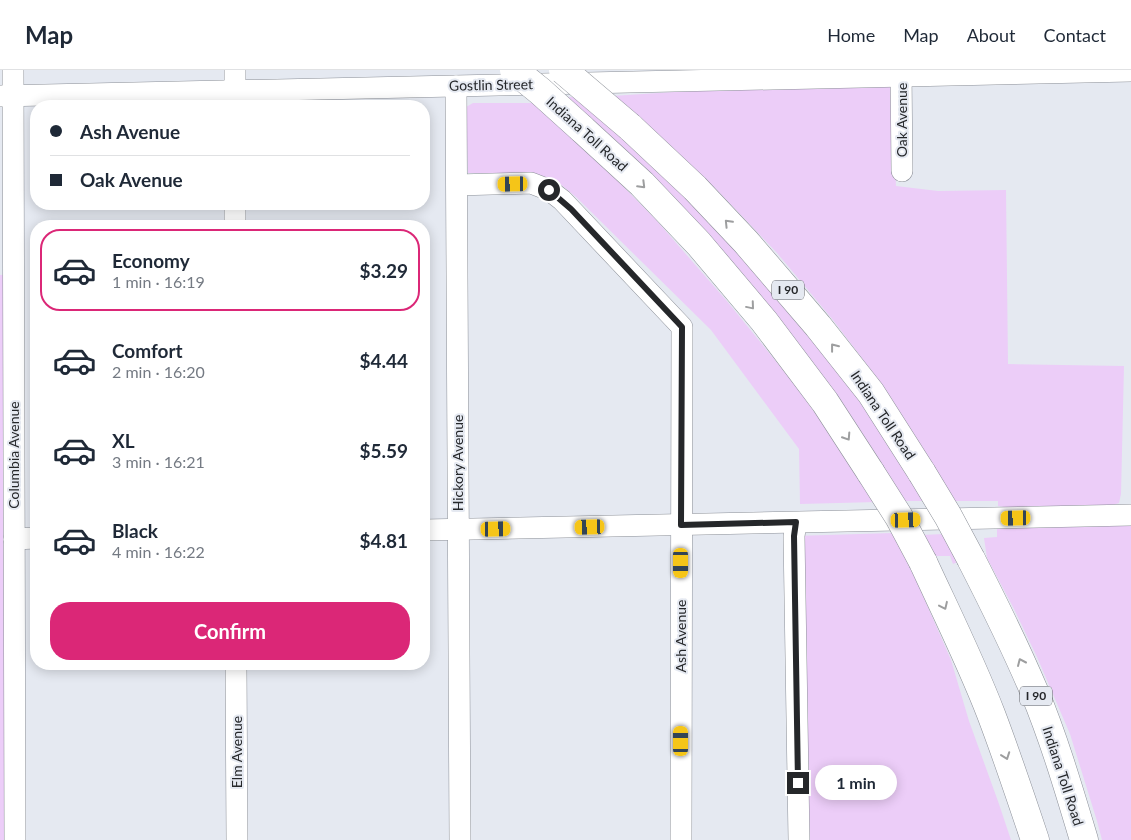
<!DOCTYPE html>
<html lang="en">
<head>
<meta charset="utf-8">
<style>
	body { margin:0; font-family:Lato,sans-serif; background:#f2f2f3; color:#1f2937; height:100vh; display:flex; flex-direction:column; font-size:19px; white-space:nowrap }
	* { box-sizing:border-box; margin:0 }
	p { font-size:16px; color:#747a83 }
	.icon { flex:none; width:28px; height:28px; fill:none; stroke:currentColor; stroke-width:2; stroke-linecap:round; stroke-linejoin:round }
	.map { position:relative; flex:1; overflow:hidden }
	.sheet { position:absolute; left:30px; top:150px; width:400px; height:450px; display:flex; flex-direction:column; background:#fff; border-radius:20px; box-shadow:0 2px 12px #0003 }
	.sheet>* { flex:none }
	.banner { position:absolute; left:30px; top:30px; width:400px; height:110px; border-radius:20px; box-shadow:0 2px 12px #0003; display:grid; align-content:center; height:110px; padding:0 20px; background:#fff }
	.end { position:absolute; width:22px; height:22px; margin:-11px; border:6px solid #25272a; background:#fff; box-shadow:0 0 0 2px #fff }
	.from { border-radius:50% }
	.bubble { position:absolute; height:35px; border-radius:18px; background:#fff; box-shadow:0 2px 12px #0003; font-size:16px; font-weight:700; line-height:35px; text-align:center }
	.car { position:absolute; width:15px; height:30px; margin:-15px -8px; border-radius:6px; box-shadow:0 0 4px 1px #0007; background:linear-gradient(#f5c518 24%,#345 0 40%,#f5c518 0 76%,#345 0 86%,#f5c518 0) }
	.banner b { display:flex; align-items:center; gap:18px; height:48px; font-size:19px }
	.banner b+b { border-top:1px solid #e0e1e3 }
	.banner i { width:12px; height:12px; background:#1f2937 }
	ul { padding:9px 0 0; list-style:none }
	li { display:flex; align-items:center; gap:15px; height:82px; margin:0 10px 8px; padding:0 10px; border:2px solid transparent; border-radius:20px }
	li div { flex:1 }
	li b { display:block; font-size:19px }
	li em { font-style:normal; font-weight:700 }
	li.active { border-color:#db2777 }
	li>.icon { width:45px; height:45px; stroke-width:1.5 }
	.button { display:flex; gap:10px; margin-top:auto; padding:10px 20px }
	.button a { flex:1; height:58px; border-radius:20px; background:#db2777; color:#fff; font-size:20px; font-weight:700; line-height:58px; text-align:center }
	header { display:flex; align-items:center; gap:30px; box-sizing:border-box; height:70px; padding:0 25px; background:#fff; border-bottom:1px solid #e0e1e3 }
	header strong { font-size:24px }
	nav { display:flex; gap:28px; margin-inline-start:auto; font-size:18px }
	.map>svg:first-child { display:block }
	.green { fill:#eccdf8 }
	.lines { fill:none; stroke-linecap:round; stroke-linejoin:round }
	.minor-casing { stroke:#8c9098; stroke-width:22 }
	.highway-casing { stroke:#8c9098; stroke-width:29 }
	.minor { stroke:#fff; stroke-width:21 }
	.highway { stroke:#fff; stroke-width:28 }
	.highway-bridge-casing { stroke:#8c9098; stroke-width:29; stroke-linecap:butt }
	.highway-bridge { stroke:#fff; stroke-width:28 }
	.oneway { stroke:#9d9e9f }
	.route { stroke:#25272a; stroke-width:6 }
	.labels { text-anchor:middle; stroke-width:4; stroke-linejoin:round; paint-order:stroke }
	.shield { fill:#e5e9f1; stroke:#5f6166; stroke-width:1 }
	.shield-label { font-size:12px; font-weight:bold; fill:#25272a }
	.street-label { font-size:14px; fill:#25272a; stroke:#e5e9f1 }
</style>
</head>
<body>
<header>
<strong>Map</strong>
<nav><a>Home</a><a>Map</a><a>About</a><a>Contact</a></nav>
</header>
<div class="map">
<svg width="1131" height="770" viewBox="0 0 1131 770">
	<rect width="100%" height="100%" fill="#e5e9f1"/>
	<g class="green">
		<polygon points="891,16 896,116 938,121 1006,120 1008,294 1124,296 1121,424 1119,433 1101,439 1025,440 998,436 998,431 952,431 880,312 833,250 777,183 715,118 612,26 705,20"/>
		<polygon points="564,27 575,27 611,58 694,135 787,236 864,336 925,431 902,431"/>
		<polygon points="473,33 533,33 576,68 657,151 726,230 788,306 855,397 877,432 800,434 799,379 711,260 576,127 553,108 521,103 468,103 466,37"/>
		<polygon points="13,204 14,770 0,770 0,205"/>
		<polygon points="1131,450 1131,770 1102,770 1097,751 1070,664 1037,587 1014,539 987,488 984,468 997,467 997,458"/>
		<polygon points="893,463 917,512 951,590 969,651 999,734 1011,770 799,770 794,466"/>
		<polygon points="945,464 960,491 953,494 950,486 932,486 921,465"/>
	</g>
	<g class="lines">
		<defs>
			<g id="minor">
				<polyline points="13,0 15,770"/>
				<polyline points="901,0 902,101"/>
				<polyline points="456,16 460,770"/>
				<polyline points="0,26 1131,1"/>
				<polyline points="235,36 235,0"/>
				<polyline points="457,115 531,113 549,120 562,130 682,257 681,770"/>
				<polyline points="235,134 235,156"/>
				<polyline points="796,453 794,466 799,770"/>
				<polyline points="424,460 1131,445"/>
				<polyline points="14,469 36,468"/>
				<polyline points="236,594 237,770"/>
			</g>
			<g id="highway">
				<polyline points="630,57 695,118 746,172 818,256 871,323 922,403"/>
				<polyline points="581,58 642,114 699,174 764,251 825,332 871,403"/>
				<path d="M971 489C993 532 1015 576 1034 621 1054 669 1069 720 1084 770"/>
				<path d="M923 492C946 542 971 592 991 644 1007 686 1021 728 1035 770"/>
			</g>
		</defs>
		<use href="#minor" class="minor-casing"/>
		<use href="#highway" class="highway-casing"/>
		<use href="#minor" class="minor"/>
		<use href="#highway" class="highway"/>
		<defs>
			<g id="highway-bridge">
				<polyline points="514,0 540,21 581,58"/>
				<polyline points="563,0 630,57"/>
				<polyline points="871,403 899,447 923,492"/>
				<polyline points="922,403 948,446 971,489"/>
			</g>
		</defs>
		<use href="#highway-bridge" class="highway-bridge-casing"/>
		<use href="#highway-bridge" class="highway-bridge"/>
	</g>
	<defs><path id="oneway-chevron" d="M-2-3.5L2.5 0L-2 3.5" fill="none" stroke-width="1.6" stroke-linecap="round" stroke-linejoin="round" transform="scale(1.25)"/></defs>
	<g class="oneway">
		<use href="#oneway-chevron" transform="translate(642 115) rotate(45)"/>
		<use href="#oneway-chevron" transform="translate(728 153) rotate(-134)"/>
		<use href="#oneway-chevron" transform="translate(751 236) rotate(50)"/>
		<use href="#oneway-chevron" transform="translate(834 277) rotate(-128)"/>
		<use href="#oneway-chevron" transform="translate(847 367) rotate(57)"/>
		<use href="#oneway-chevron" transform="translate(944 536) rotate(65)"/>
		<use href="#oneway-chevron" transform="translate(1021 592) rotate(-114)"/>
		<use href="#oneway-chevron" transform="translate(1006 686) rotate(70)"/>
	</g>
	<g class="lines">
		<polyline class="route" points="549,120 571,139 682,257 681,455 796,452 794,466 798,713"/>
	</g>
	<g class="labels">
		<g class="shield">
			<rect x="772" y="210.5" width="32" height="19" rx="4"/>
			<rect x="1020" y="616.5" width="32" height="19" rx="4"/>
		</g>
		<g class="shield-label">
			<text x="788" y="224">I 90</text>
			<text x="1036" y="630">I 90</text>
		</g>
		<g class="street-label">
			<text transform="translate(491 15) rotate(-1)" y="5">Gostlin Street</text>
			<text transform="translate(902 50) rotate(-90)" y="5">Oak Avenue</text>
			<text transform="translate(587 64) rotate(42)" y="5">Indiana Toll Road</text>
			<text transform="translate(883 345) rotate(56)" y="5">Indiana Toll Road</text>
			<text transform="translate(14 385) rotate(-90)" y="5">Columbia Avenue</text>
			<text transform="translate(458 393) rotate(-90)" y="5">Hickory Avenue</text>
			<text transform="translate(681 566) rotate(-90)" y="5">Ash Avenue</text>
			<text transform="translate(237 682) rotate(-90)" y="5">Elm Avenue</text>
			<text transform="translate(1063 706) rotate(72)" y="5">Indiana Toll Road</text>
		</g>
	</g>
</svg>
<i class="end from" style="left:549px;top:120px"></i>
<i class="end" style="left:798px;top:713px"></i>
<div class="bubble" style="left:815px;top:695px;width:82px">1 min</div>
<i class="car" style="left:513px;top:114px;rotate:269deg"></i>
<i class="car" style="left:1016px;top:448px;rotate:269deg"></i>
<i class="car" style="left:906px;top:450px;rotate:88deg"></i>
<i class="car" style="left:590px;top:457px;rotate:268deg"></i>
<i class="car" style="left:496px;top:459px;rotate:89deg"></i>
<i class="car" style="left:681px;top:493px;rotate:180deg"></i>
<i class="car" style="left:681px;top:671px;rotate:0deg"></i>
<div class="banner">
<b><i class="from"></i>Ash Avenue</b>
<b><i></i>Oak Avenue</b>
</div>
<section class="sheet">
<ul>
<li class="active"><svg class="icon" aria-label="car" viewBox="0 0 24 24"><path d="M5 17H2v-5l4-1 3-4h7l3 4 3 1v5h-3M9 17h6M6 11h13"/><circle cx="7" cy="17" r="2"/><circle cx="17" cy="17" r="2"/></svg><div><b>Economy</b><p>1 min · 16:19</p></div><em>$3.29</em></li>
<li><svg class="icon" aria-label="car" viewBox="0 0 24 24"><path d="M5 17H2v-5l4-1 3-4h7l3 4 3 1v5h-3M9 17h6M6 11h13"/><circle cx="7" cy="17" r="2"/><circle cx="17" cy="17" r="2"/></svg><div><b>Comfort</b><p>2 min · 16:20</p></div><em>$4.44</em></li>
<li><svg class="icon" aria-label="car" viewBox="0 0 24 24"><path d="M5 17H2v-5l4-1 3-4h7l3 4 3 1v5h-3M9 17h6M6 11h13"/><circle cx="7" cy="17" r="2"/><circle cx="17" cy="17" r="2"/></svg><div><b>XL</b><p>3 min · 16:21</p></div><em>$5.59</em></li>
<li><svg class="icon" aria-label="car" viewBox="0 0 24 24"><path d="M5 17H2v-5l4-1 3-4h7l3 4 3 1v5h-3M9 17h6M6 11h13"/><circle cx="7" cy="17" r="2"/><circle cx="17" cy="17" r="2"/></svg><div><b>Black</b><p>4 min · 16:22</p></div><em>$4.81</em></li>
</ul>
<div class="button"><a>Confirm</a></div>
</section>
</div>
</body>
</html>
